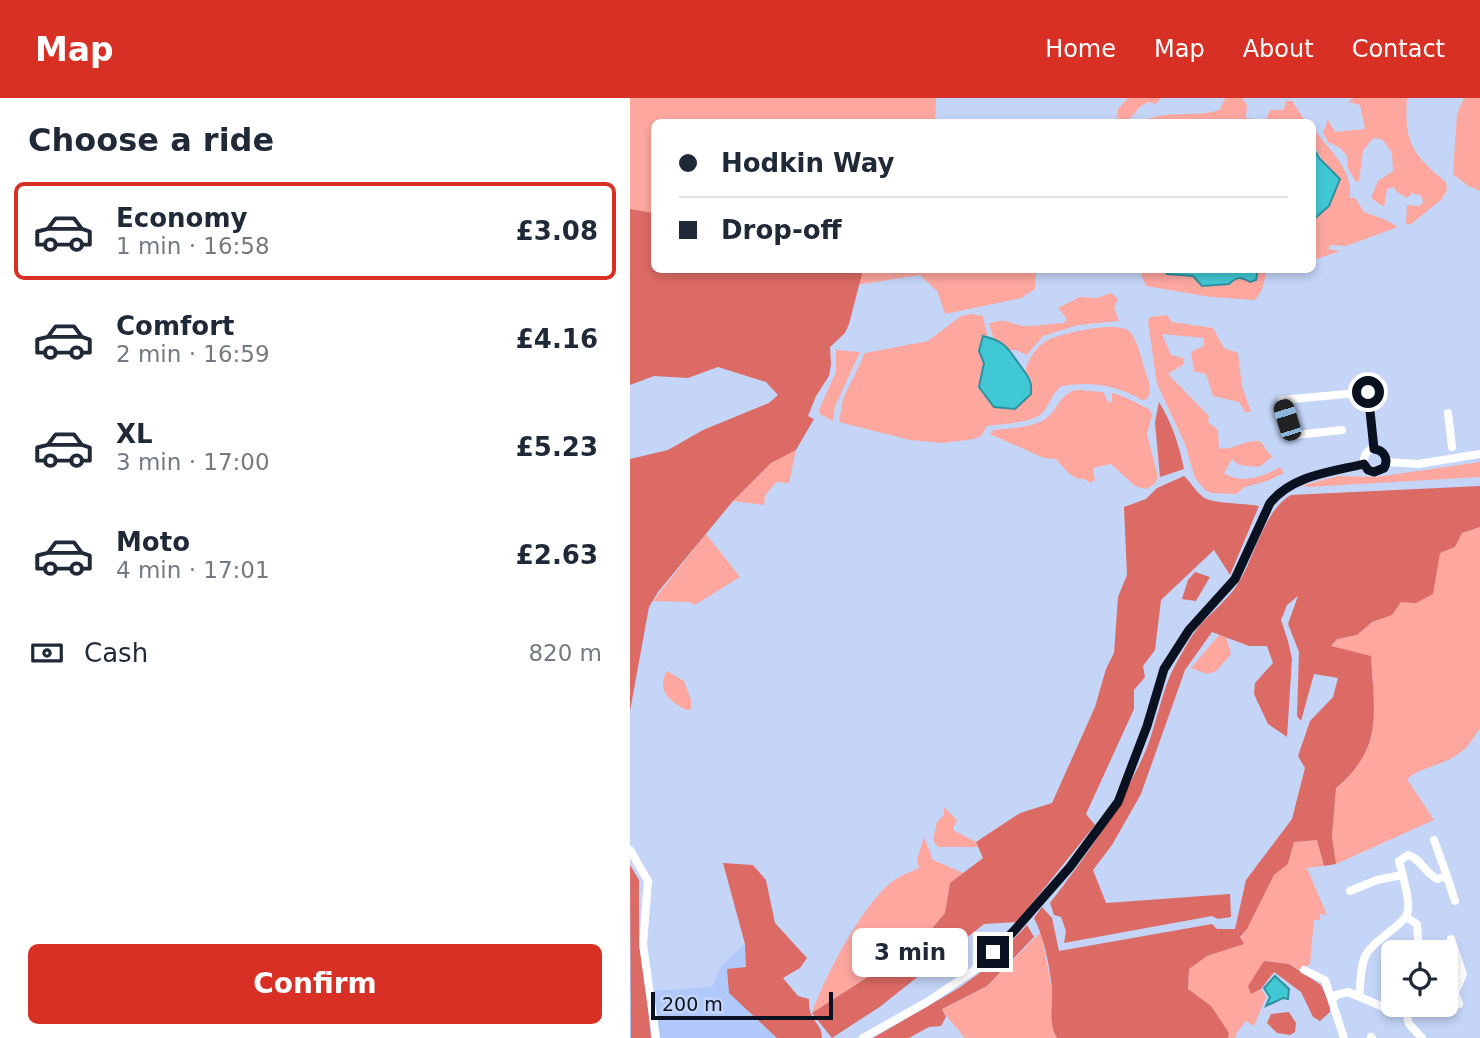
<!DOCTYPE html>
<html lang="en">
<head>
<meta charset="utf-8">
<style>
	body { margin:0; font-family:"DejaVu Sans",sans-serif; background:#f2f2f3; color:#1f2937; height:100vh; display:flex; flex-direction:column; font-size:26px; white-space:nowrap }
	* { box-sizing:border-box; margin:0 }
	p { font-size:23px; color:#747a83 }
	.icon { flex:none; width:38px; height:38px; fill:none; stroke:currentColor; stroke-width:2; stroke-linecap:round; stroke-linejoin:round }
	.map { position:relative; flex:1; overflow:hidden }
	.panel { display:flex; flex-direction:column; background:#fff; width:630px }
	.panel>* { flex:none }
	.banner { position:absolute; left:21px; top:21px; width:665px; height:154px; border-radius:10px; box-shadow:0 4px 10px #0003; display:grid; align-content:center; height:154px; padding:0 28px; background:#fff }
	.fabs { position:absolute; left:751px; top:842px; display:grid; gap:14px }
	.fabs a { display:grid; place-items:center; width:77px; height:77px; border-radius:10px; background:#fff; box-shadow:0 4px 10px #0003; font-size:35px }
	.scale { position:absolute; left:21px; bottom:18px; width:182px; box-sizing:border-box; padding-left:7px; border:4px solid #0a1120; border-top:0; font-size:19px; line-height:24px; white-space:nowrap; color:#0a1120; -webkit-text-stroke:5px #c4d5f8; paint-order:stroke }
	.end { position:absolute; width:32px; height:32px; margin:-16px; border:9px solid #0a1120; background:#fff; box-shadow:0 0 0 4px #fff }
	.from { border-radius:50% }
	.bubble { position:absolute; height:49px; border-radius:10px; background:#fff; box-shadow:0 4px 10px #0003; font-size:23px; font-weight:800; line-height:49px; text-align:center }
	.car { position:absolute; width:21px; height:42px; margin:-21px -10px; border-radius:9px; box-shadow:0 0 5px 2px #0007; background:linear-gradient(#222 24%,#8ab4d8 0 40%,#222 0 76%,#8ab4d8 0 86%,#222 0) }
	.banner b { display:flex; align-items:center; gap:24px; height:66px; font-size:26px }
	.banner b+b { border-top:2px solid #e0e1e3 }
	.banner i { width:18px; height:18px; background:#1f2937 }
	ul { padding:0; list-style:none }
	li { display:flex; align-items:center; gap:21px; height:98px; margin:0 14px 10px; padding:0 14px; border:4px solid transparent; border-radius:10px }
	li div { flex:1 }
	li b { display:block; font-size:26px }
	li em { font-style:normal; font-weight:800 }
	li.active { border-color:#d93025 }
	li>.icon { width:63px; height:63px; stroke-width:1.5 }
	h2 { padding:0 28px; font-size:32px; line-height:84px }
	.pay { display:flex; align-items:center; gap:18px; height:77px; padding:0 28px; font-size:26px }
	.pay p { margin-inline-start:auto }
	.button { display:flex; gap:14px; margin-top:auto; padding:14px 28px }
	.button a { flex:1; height:80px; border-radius:10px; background:#d93025; color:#fff; font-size:28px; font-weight:800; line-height:80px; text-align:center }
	header { display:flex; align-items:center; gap:42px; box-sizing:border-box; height:98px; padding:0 35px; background:#d93025; color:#fff }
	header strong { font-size:33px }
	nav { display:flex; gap:38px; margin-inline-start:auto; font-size:24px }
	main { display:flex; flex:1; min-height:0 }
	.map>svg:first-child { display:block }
	.built { fill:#b1c8fa }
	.green { fill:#fda79f }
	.forest { fill:#dc6b65 }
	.water { fill:#41c8d5; stroke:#30919f; stroke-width:2 }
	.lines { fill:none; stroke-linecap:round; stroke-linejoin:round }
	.minor { stroke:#fff; stroke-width:8 }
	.route { stroke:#0a1120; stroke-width:9 }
</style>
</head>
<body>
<header>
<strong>Map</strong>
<nav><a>Home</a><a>Map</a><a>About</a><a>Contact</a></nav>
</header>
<main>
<section class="panel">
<h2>Choose a ride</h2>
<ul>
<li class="active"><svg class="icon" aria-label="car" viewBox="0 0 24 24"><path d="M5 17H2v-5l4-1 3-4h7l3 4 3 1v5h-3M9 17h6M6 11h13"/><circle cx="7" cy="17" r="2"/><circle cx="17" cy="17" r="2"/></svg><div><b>Economy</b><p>1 min · 16:58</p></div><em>£3.08</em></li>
<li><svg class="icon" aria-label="car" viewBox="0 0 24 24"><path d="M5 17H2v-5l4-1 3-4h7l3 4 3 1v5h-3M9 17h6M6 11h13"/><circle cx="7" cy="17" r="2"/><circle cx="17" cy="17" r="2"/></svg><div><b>Comfort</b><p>2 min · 16:59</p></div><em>£4.16</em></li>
<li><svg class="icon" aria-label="car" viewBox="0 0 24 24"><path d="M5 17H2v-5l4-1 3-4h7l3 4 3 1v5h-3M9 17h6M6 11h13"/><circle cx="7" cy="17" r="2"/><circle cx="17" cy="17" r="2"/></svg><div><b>XL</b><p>3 min · 17:00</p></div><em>£5.23</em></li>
<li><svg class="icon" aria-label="car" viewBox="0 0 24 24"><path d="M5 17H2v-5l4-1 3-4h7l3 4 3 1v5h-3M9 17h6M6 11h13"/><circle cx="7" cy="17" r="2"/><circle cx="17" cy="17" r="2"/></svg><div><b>Moto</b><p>4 min · 17:01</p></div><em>£2.63</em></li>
</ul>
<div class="pay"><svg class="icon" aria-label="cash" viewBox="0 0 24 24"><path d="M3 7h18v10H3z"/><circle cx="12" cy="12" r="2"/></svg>Cash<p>820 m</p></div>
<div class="button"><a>Confirm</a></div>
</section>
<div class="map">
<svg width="850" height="940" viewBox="0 0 850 940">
	<rect width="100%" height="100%" fill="#c4d5f8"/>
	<polygon class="built" points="0,767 9,782 9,894 82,889 91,868 115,846 165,940 0,940"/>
	<g class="green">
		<polygon points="0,0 306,0 305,24 24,24 24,172 406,172 405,191 391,200 315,216 307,193 290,177 193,192 0,250"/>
		<polygon points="498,0 531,0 526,6 518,4 511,8 497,24 486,24 488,11"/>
		<path d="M595 0H612L617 7 616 20 630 22 631 24H511C536 11 563 20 590 12Z"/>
		<path d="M723 0H777C774 45 782 56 816 84L817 91 812 101 780 127 776 125 777 107 789 108 793 105 792 98 782 95 777 100 767 94 764 89 757 91 754 109 741 100 748 83 763 73 762 55 753 42 743 40 733 53 729 83 726 84 718 70 717 58 710 50 698 44 693 35 698 22 705 34 735 31 730 7 719 4Z"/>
		<polygon points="834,0 850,0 850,93 838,88 823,76 827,16"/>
		<polygon points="657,2 662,3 676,24 636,22 640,12 653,12"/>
		<path d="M683 30C697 49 726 75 719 100H725L734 114 756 122 768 129 716 148 700 147 698 151 710 153 683 162V122L699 108 697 69 683 47Z"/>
		<polygon points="509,172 534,172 537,176 626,182 628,172 644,172 636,176 632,192 625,202 581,199 516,188"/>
		<path d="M481 195 488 201 484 209 489 223 448 227 413 238 397 257 386 252H381L364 241 359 226C376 219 377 225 393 228 401 229 424 225 434 225L437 221 428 210 450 199 467 200Z"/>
		<path d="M342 216 353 218 358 240 353 239 354 265 349 289 402 282 395 274C398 261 407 247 420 241 435 235 489 222 500 234 507 242 512 260 514 270 518 281 523 290 517 301L512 302C488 287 460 283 432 288 422 294 420 307 412 315 400 326 372 325 357 328L351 338 344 341 312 345 280 342 209 324 213 301 235 255 298 243 331 218Z"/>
		<path d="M537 217 542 224 583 230 594 250 608 255 612 288 621 314H615L609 304 583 298 576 276 564 273 561 254 574 248V240L532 236 541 257 553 260 554 266 538 276 579 318 578 324 588 332 589 350C603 353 611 342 630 343L642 359 629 369 609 367 602 361 594 375C611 387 633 379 650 369L654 375 637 383 615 389 606 396 581 395 575 392 565 380 555 346 527 286 518 224 520 219Z"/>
		<polygon points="206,252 230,254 205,308 203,323 190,316 189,312 206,274"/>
		<path d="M447 292 473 294 479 305 482 303V295C495 298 506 305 519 311L522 317 517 336 528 379 525 385 517 391 505 388 481 366 463 370 465 382 460 385 455 381C442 382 434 370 426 361L414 360 360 336 364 332C380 330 406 330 419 318 430 307 430 296 447 292Z"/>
		<polygon points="166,352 159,385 146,384 135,398 134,407 103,403 141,365"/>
		<polygon points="850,364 850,379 677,389 674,387 708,378 747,379"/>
		<path d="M850 429V630C844 639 838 650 828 656 813 668 792 668 777 681L804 722 706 766 702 738 706 690C754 651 744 613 741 558L701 549 707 541 727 537 742 524 761 517 771 504H786L810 455 825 449 832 435Z"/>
		<polygon points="76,436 110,479 65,507 59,504 23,503"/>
		<polygon points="590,536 596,539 601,556 586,573 577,576 561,570"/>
		<path d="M37 573 54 583 61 602V611L56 612C40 603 26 593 37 573Z"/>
		<polygon points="314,709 327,722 323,732 346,744 348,749 308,749 303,742 307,724 314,717"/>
		<path d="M294 739 303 762 333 775 320 785 315 815 289 846 182 915C194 880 229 814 256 789 264 780 278 775 289 770L287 762Z"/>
		<polygon points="687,742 694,768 677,770 697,817 690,816 690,822 684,822 680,866 669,872 659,866 634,863 621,896 631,891 636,899 624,928 616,923 606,936 606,940 598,940 599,935 558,891 559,871 577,858 613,846 610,840 617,831 644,777 658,766 664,744"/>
		<path d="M411 834 422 892 423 934 427 940H334C327 929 318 922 312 911L357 888Z"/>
	</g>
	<g class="forest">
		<polygon points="0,111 24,115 24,172 233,172 219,226 215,235 200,249 201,266 199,278 186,298 178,318 184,321 166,352 141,365 103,403 28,494 19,509 0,613 0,361 38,352 73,332 139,305 148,297 136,284 88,269 58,280 24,278 0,287"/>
		<path d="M529 304C542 325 549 347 554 371L530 379 525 324Z"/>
		<path d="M554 378C561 384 565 393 573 399 582 406 615 405 629 408L600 477 584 452 531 502 525 552 513 568 515 579 504 592V611L456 716 465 727 387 824 354 826 251 908 202 940 182 915 289 846 315 815 320 785 353 760 346 744 390 715 422 705 465 609 476 571 484 555 488 499 497 477 494 409 516 401 527 390Z"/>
		<path d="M850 388V429L832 435 825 449 810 455 803 496 786 505 771 504 762 517 742 524 727 537 707 541 701 548 741 558C744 614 754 650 706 690L702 738 706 766 694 768 687 742 664 744 658 766 644 777 617 831 610 839 614 846 577 858 559 871 558 891 581 908 599 935 598 940H427C418 927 423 906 422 890 419 866 415 842 404 820L412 809 422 820 429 853 582 826 587 831H605L616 782 662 721 675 670 668 658 680 623 703 599 708 580 684 576 671 623 667 618 669 554 658 526 668 498 657 507 651 522 658 543 662 561 657 639 638 626 624 596 625 585 643 565 637 548H619L582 534 555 572 511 696 482 747 463 772 476 805 600 796 601 819 588 821 582 818 434 845 436 833 431 819 424 817 420 805C458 756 491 709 516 652 528 622 532 589 548 562 555 550 562 536 571 526 583 513 598 501 607 487 625 460 633 413 661 397Z"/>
		<polygon points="565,474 580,479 566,503 552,501 558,482"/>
		<path d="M93 765 123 767 136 782 145 825 177 860 170 870 153 880 168 898 179 901C178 924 192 924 192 940H147L99 895 97 871 116 869 115 846Z"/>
		<polygon points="0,767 9,782 9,846 16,887 21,940 1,940"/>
		<polygon points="397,827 404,839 357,888 312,911 316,919 311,928 299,929 279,940 243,940 329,890 355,871"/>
		<polygon points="634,863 659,866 691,887 700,907 700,914 690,923 683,919 671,894 644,874 631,891 621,896 618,888"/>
		<polygon points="659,914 666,925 665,934 660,937 647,935 637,925 641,916"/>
	</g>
	<g class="water">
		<polygon points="682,47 689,60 710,81 699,108 683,122"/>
		<path d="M534 172H628L626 182 620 184C611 179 607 178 599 186L572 188 563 178 537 176Z"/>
		<path d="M353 238C378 244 378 252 392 270 399 280 402 283 401 296L385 311 364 309 349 289 354 265 349 253Z"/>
		<polygon points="645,878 659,891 658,901 653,900 636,908 640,899 634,890"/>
	</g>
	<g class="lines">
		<g class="minor">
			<polyline points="737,282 744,351"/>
			<polyline points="818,315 822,349"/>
			<polyline points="712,332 666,337 657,322 652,302 738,294"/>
			<circle cx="745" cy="362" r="11"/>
			<polyline points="756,364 788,366 850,356"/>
			<polyline points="804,742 817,778"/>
			<polyline points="0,752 18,783 13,846 26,940"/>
			<polyline points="720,793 747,782 772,777"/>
			<polyline points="776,819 787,826 789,854"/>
			<polyline points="674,872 695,882 714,940"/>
			<path d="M729 898C731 885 730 865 737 855 747 839 776 827 778 812 780 800 772 776 769 763L778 757C791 761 794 774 807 781L817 778 825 803"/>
			<polyline points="702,903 706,897 718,894 758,911 795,912 829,906 825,895 833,876 821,841"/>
			<polyline points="775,911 779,926 792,940"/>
			<polyline points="741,939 742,940"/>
			<path d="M233 940 297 904 343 873 383 834 440 769 487 704 517 627 534 571 559 532 605 481 641 405C663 377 701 374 734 366"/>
		</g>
	</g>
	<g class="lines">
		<path class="route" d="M363 854 383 834 440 769 488 704 517 628 534 571 559 532 605 481 640 405C663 377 701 374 734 366L738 372 744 374 754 370C759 361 754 352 744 351L738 294"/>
	</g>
</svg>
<div class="fabs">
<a><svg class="icon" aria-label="locate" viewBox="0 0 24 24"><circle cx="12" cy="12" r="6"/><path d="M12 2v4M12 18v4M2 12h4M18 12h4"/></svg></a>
</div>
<div class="scale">200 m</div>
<i class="end from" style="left:738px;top:294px"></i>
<i class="end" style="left:363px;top:854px"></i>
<div class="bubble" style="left:222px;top:830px;width:116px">3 min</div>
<i class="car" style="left:657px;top:322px;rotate:343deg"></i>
<div class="banner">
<b><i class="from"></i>Hodkin Way</b>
<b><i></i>Drop-off</b>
</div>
</div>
</main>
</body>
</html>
